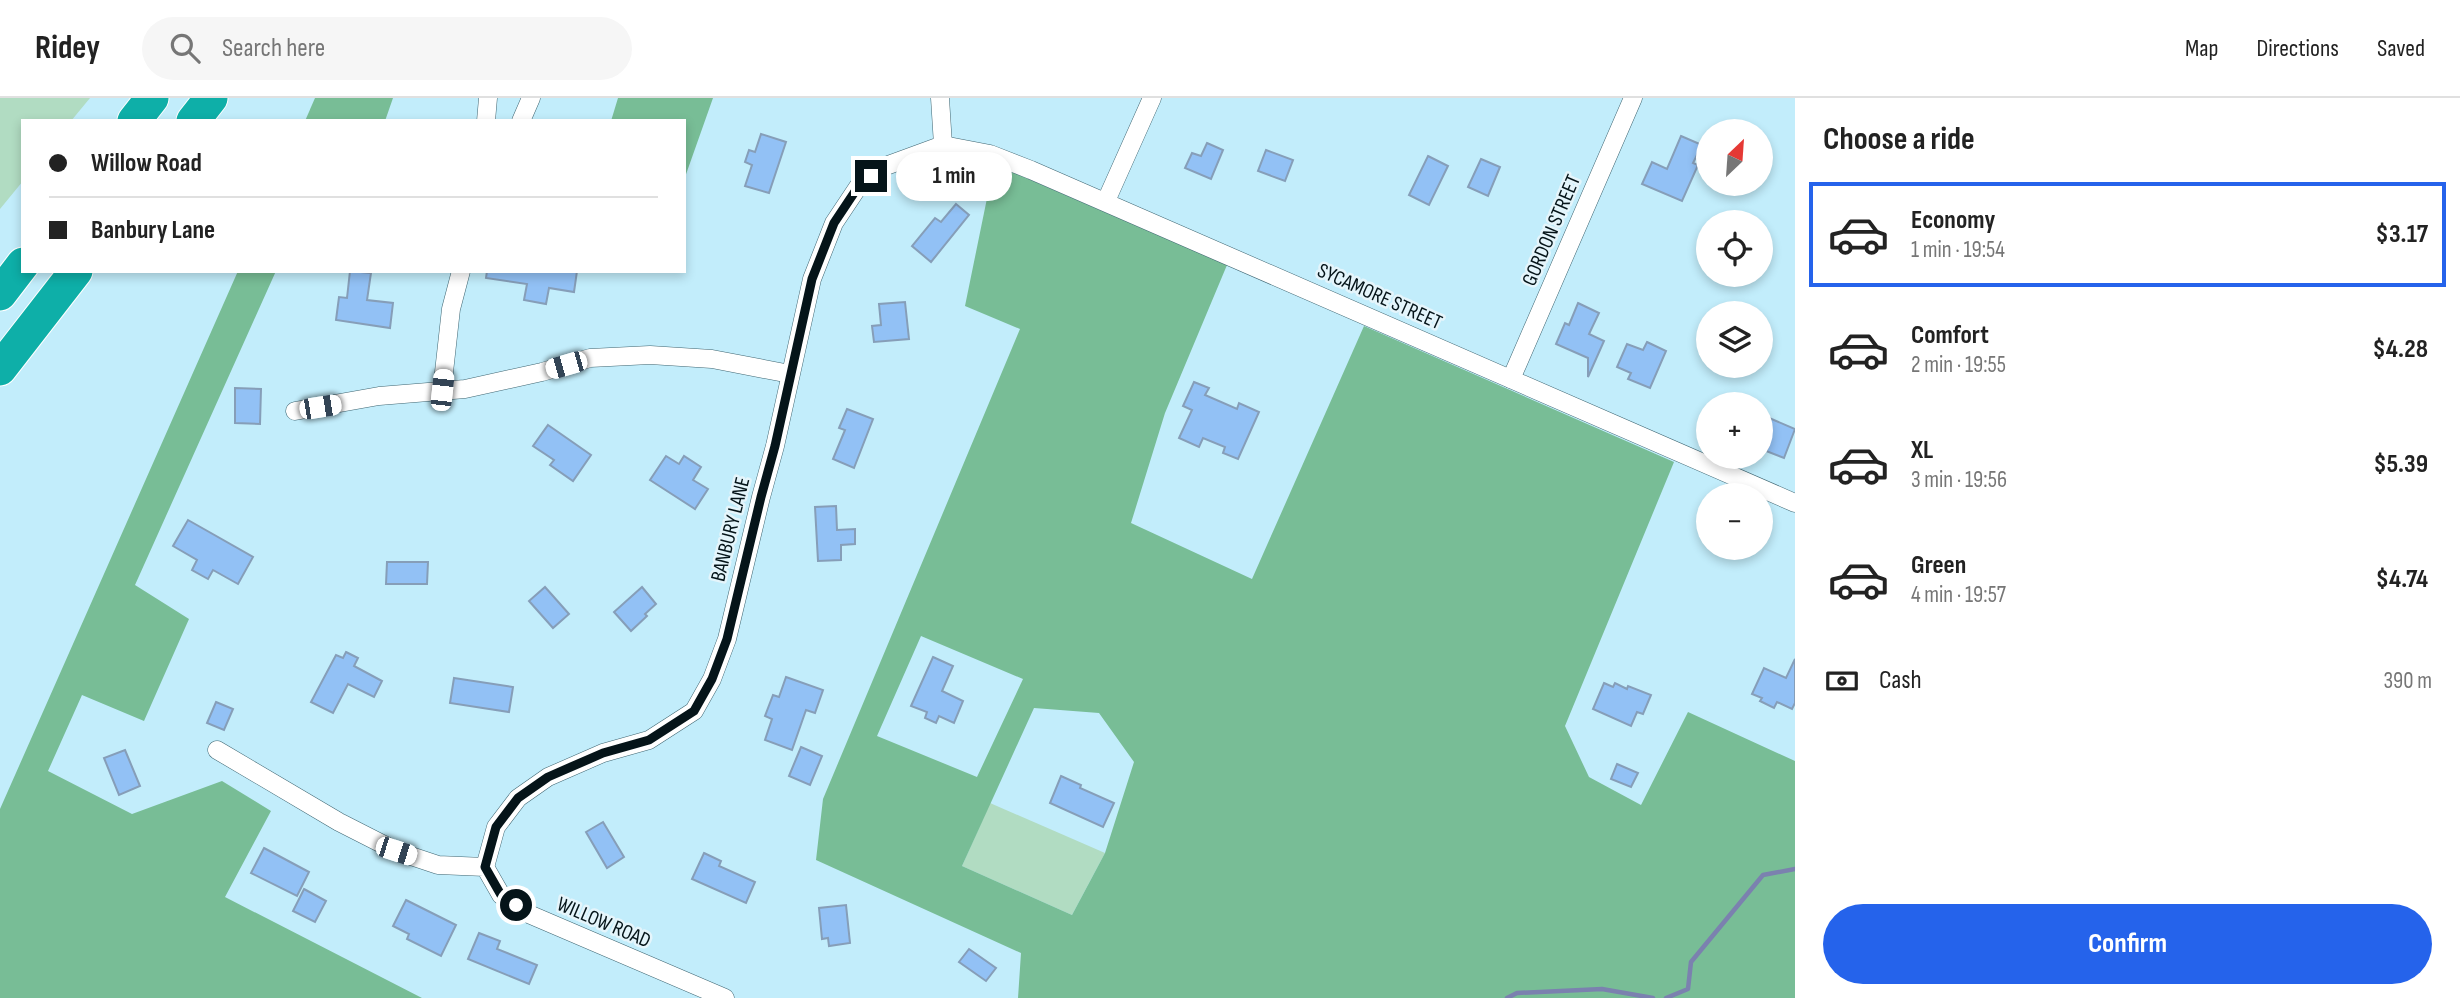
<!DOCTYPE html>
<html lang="en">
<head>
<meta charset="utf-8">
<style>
	body { margin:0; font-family:"Sofia Sans Condensed",sans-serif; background:#f6f6f6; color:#222; height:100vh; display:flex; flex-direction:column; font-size:26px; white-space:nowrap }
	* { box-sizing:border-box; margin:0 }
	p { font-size:23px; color:#767676 }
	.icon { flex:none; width:38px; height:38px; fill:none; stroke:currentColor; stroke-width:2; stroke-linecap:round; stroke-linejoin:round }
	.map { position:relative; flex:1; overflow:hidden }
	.side { display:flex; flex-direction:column; background:#fff; width:665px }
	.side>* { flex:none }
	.guide { position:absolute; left:21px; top:21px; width:665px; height:154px; border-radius:0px; box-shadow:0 4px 10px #0003; display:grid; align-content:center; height:154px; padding:0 28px; background:#fff }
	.needle { width:46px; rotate:25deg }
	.buttons { position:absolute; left:1696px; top:21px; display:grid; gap:14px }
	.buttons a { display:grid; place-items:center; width:77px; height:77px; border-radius:50%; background:#fff; box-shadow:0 4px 10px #0003; font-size:35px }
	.end { position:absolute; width:32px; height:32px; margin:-16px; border:9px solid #051419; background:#fff; box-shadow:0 0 0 4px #fff }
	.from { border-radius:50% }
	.bubble { position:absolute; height:49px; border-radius:24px; background:#fff; box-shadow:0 4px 10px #0003; font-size:23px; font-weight:700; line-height:49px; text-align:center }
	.car { position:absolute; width:21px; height:42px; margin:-21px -10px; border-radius:9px; box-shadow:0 0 5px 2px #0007; background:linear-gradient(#fff 24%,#345 0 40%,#fff 0 76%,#345 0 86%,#fff 0) }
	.guide b { display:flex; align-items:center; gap:24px; height:66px; font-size:26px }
	.guide b+b { border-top:2px solid #e0e0e0 }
	.guide i { width:18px; height:18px; background:#222 }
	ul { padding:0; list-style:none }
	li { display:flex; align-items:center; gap:21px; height:105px; margin:0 14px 10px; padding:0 14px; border:4px solid transparent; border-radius:0px }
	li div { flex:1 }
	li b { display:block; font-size:26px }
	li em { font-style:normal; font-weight:700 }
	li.on { border-color:#2563eb }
	li>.icon { width:63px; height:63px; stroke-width:1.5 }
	h2 { padding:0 28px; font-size:32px; line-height:84px }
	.pay { display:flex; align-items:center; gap:18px; height:77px; padding:0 28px; font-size:26px }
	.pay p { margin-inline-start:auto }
	.button { display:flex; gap:14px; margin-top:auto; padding:14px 28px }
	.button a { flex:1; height:80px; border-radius:42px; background:#2563eb; color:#fff; font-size:28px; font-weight:700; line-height:80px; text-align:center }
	header { display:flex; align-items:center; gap:42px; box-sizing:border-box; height:98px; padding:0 35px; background:#fff; border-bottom:2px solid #e0e0e0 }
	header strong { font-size:33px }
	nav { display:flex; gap:38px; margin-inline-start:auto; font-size:24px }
	.search { width:490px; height:63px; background:#f6f6f6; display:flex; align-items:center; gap:18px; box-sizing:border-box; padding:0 24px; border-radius:38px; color:#767676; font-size:26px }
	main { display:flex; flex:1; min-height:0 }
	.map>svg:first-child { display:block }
	.green { fill:#b1dcc2 }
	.forest { fill:#78bd96; fill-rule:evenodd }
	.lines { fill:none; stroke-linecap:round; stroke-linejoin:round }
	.stream { stroke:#7b81af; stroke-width:4.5 }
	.building { fill:#92c1f5; stroke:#869eb8; stroke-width:2 }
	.street-casing { stroke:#3f6672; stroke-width:19 }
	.highway-casing { stroke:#fff; stroke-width:35 }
	.street { stroke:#fff; stroke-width:18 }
	.highway { stroke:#0eafa8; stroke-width:33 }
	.route { stroke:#051419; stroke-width:9 }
	.labels { text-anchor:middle; stroke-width:5; stroke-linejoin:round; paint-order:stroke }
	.street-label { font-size:21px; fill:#051419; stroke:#e5f5fb }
</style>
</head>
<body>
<header>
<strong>Ridey</strong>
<div class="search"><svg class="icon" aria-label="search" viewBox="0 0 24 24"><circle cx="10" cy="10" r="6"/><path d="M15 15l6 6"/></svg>Search here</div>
<nav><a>Map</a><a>Directions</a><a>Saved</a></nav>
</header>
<main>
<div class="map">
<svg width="1795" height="900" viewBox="0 0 1795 900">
	<rect width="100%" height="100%" fill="#c2edfb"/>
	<g class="green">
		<polygon points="0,0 90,0 71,23 23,23 23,83 0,111"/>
		<polygon points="990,705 1105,755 1072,817 962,768"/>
	</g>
	<g class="forest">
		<polygon points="315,0 393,0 385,23 305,23"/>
		<polygon points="618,0 713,0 684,82 684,23 611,23"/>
		<path d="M994 66 1227 167 1165 315 1131 425 1252 481 1364 228 1674 364 1565 628 1589 679 1641 707 1688 614 1795 663V900H1018L1021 855 816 762 823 701 1020 231 965 208ZM921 538 1023 581 977 679 877 638ZM1034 610 1099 615 1134 664 1105 755 1072 817 962 768Z"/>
		<polygon points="238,173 276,173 135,487 189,521 144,623 82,597 48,673 132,716 222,683 271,713 225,799 422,900 0,900 0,711"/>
	</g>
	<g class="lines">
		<g class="stream">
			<polyline points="1507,900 1517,895 1602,891 1653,900"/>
			<polyline points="1666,900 1688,891 1691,864 1763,777 1795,771"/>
		</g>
	</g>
	<g class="building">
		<polygon points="761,36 786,44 769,95 745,88 752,67 745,64 749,52 755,54"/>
		<polygon points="1681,38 1702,47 1693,65 1698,67 1682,103 1642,86 1652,64 1667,71"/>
		<polygon points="1207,45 1223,52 1211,81 1185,70 1192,55 1201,58"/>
		<polygon points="1266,52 1293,62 1285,83 1258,73"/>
		<polygon points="1428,58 1448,68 1429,107 1409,97"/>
		<polygon points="1481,61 1500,69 1488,98 1468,89"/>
		<polygon points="956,106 969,117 931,164 912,148 935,120 941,124"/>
		<polygon points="350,173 371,175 367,202 393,205 390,230 336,222 339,199 347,200"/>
		<polygon points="487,173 577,173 574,194 549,190 546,206 524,202 527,186 486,180"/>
		<polygon points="905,204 909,241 874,244 872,228 881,227 879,206"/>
		<polygon points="1578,205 1599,215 1589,236 1604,243 1588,279 1588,260 1556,246 1565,225 1569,227"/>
		<polygon points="1647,244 1666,253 1650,290 1628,281 1631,275 1617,269 1627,246 1643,252"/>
		<polygon points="1194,284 1209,290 1205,297 1237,311 1239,305 1259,314 1238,361 1223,355 1225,349 1203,340 1199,349 1179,340 1192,312 1183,308"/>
		<polygon points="235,290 261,291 260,326 235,325"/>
		<polygon points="847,311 873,321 854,370 833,361 845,332 839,330"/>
		<polygon points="1760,316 1795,331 1784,360 1766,353 1769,346 1760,342"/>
		<polygon points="548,327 591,357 573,383 550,367 554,362 533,348"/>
		<polygon points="666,358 679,366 684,358 701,369 693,382 708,391 695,411 650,382"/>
		<polygon points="836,408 837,432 855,431 855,446 841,447 841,462 818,463 815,409"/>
		<polygon points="188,422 253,459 238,486 213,472 208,481 192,472 197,462 173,448"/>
		<polygon points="387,464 428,464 427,486 386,486"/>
		<polygon points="545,489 569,516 553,530 529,503"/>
		<polygon points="642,489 656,506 645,516 647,518 631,533 614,514"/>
		<polygon points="346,554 358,560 354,568 382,583 374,599 348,586 333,615 311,604 336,557 343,560"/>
		<polygon points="933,559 953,568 942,593 963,603 954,625 939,618 936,625 925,620 927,614 911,608"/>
		<polygon points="1795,561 1795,605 1792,611 1777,604 1774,610 1760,603 1762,600 1752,596 1764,570 1786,580"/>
		<polygon points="786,579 823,592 815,615 806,612 792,652 765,642 772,621 765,618 773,597 779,599"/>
		<polygon points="454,580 513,589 509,614 450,605"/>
		<polygon points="1604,585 1613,589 1615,585 1627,591 1628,588 1651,597 1643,616 1637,614 1631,628 1593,611"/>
		<polygon points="216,604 233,611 224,632 207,625"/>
		<polygon points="801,649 822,658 810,687 789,678"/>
		<polygon points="125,652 140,688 119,697 104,660"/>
		<polygon points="1617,666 1638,675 1631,689 1611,681"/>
		<polygon points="1061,678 1081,687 1080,690 1114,705 1103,729 1050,705"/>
		<polygon points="603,724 624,759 607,770 586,734"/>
		<polygon points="264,750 309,774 297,798 251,775"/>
		<polygon points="704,755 721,763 719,768 755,784 746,805 692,781"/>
		<polygon points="304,791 326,803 315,824 293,813"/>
		<polygon points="406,802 456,827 441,858 407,841 409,836 393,828"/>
		<polygon points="846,807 850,845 829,848 828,840 822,841 819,810"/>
		<polygon points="479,835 500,843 497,851 537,867 529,886 468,861"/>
		<polygon points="969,851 996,870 986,883 959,864"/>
	</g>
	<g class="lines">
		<defs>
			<g id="street">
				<polyline points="940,0 943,47"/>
				<polyline points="486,23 488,0"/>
				<polyline points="521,23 531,0"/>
				<polyline points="1106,103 1152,0"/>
				<polyline points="1511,281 1633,0"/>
				<polyline points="442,292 451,211 461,173"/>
				<polyline points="295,313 379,298 465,291 542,274 590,260 650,257 712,261 790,276"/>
				<polyline points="217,652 339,724 396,753 438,767 485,769 501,797 531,817 725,900"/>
				<polyline points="485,769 496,729 518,700 548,679 603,655 649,642 694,613 712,581 727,541 761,399 775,348 812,181 834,125 860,86 883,69 943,47 990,56 1031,72 1795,405"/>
			</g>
			<g id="highway">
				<polyline points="134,23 152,0"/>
				<polyline points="193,23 211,0"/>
				<polyline points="0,196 23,166"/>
				<polyline points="0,271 76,173"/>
			</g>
		</defs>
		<use href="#street" class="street-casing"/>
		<use href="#highway" class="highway-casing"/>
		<use href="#street" class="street"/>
		<use href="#highway" class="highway"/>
	</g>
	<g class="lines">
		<polyline class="route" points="516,807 501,797 485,769 496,729 518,700 548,679 603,655 649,642 694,613 712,581 727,541 761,399 775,348 812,181 834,125 860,86 871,78"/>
	</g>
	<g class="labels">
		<g class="street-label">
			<text transform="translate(1551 132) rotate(-67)" y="7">GORDON STREET</text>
			<text transform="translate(1380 198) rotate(24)" y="7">SYCAMORE STREET</text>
			<text transform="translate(730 431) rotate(-76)" y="7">BANBURY LANE</text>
			<text transform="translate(604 824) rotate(23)" y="7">WILLOW ROAD</text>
		</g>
	</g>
</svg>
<div class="buttons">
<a><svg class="needle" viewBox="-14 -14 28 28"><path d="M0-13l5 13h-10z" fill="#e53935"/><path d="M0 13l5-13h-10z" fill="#767676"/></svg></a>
<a><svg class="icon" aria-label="locate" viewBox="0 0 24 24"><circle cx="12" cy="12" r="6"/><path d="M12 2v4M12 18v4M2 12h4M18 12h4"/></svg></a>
<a><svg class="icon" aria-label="layers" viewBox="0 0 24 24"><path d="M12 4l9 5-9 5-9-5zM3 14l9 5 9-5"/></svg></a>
<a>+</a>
<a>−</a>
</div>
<i class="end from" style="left:516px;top:807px"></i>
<i class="end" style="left:871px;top:78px"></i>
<div class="bubble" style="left:896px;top:54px;width:116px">1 min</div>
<i class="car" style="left:566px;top:267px;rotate:254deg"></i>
<i class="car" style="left:442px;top:292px;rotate:6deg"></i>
<i class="car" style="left:320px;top:309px;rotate:81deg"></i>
<i class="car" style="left:396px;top:753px;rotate:108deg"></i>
<div class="guide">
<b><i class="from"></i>Willow Road</b>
<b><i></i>Banbury Lane</b>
</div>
</div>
<section class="side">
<h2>Choose a ride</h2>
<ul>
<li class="on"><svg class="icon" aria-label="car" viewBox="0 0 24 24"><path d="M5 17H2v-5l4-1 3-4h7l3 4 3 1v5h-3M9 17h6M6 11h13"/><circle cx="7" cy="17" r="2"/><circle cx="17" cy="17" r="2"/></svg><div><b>Economy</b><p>1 min · 19:54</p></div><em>$3.17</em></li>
<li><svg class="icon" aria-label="car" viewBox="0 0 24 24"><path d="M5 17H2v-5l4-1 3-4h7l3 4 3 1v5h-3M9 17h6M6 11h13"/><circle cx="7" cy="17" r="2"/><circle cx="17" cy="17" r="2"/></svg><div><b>Comfort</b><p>2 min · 19:55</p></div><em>$4.28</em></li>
<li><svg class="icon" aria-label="car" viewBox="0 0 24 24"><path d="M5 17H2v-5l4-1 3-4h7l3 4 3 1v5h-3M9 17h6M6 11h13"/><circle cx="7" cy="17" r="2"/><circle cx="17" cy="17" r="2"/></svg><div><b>XL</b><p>3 min · 19:56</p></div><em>$5.39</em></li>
<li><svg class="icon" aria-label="car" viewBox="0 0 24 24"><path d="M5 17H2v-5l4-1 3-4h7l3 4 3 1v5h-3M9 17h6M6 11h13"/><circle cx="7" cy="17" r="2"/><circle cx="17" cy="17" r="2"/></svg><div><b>Green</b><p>4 min · 19:57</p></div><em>$4.74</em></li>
</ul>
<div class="pay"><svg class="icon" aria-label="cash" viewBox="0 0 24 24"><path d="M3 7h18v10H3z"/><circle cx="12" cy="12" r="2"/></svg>Cash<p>390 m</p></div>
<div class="button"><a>Confirm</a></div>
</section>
</main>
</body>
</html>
